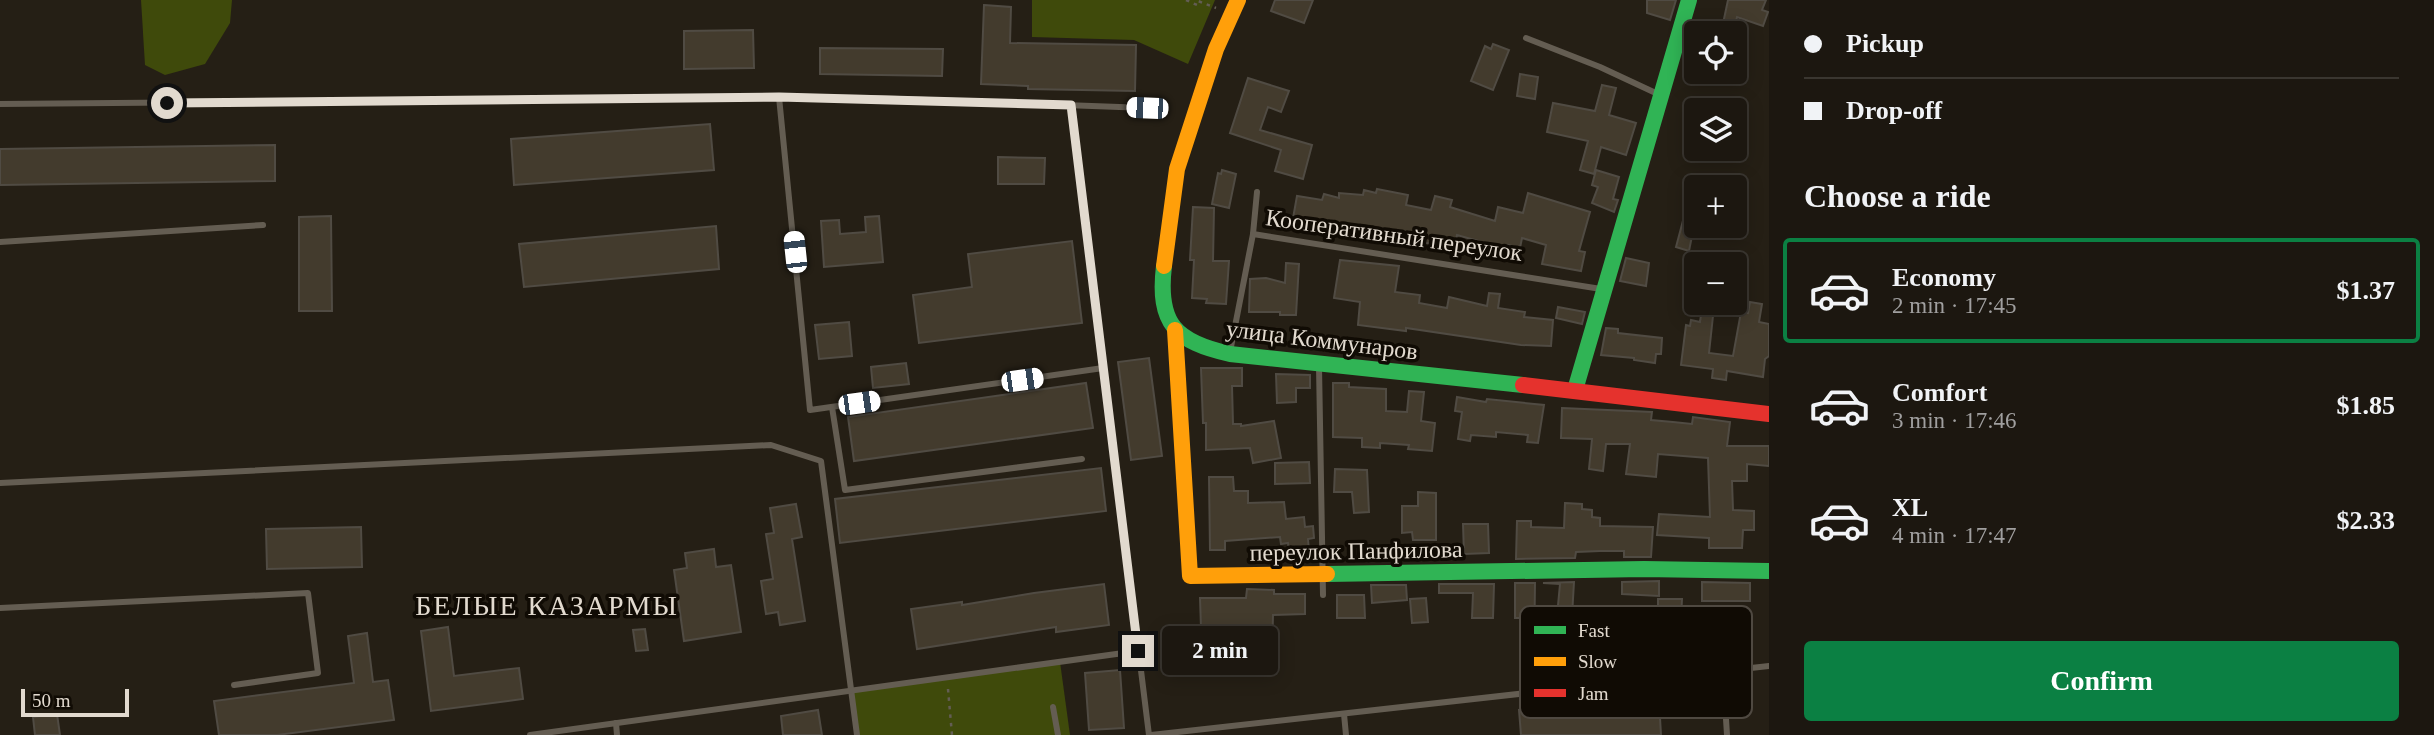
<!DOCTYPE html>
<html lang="en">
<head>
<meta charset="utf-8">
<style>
	body { margin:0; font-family:"Times New Roman",serif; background:#29241e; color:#f1f3f6; height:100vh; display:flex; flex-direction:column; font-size:26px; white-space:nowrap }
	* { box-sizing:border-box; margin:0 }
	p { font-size:23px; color:#a09f9f }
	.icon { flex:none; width:38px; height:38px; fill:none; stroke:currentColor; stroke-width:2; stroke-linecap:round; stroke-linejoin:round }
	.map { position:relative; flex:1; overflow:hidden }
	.drawer { display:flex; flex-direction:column; background:#1c1710; width:665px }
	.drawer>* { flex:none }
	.banner { display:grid; align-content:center; height:154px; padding:0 35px; background:#1c1710 }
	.buttons { position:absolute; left:1684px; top:21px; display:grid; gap:14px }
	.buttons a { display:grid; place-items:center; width:63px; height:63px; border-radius:7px; background:#1c1710; box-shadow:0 4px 18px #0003,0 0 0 2px #3a3630; font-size:35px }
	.scale { position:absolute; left:21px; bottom:18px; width:108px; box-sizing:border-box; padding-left:7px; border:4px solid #e2dacf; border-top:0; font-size:19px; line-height:24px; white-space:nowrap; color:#e2dacf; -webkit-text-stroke:5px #100b04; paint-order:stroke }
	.end { position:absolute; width:32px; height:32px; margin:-16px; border:9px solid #e2dacf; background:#111; box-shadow:0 0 0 4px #111 }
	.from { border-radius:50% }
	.bubble { position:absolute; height:49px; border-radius:7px; background:#1c1710; box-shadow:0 4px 18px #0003,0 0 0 2px #3a3630; font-size:23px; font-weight:800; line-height:49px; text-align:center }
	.car { position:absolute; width:21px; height:42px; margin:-21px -10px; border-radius:9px; box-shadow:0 0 5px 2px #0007; background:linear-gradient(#fff 24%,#345 0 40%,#fff 0 76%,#345 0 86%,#fff 0) }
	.banner b { display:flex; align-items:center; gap:24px; height:66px; font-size:26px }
	.banner b+b { border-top:2px solid #3a3630 }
	.banner i { width:18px; height:18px; background:#f1f3f6 }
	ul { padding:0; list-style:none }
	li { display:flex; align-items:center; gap:21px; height:105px; margin:0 14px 10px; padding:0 21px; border:4px solid transparent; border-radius:7px }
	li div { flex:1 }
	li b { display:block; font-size:26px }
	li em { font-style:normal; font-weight:800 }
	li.current { border-color:#0b8043 }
	li>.icon { width:63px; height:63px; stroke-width:1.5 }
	h2 { padding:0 35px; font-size:32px; line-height:84px }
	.button { display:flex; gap:14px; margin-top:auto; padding:14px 35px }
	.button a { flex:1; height:80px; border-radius:7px; background:#0b8043; color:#fff; font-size:28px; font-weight:800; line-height:80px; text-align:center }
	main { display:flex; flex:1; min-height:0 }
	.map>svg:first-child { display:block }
	.green { fill:#3f4a0b }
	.building { fill:#433b2d; stroke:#504b43; stroke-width:2 }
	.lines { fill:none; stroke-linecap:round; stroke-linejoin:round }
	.path { stroke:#635d54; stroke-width:2.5; stroke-dasharray:3.5 5; stroke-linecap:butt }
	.lane { stroke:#645d52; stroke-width:6 }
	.fast { stroke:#30b455; stroke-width:16 }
	.slow { stroke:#ff9f0a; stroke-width:16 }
	.jam { stroke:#e5322d; stroke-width:16 }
	.route { stroke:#e2dacf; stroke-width:9 }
	.labels { text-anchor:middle; stroke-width:7; stroke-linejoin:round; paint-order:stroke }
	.street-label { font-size:24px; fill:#e2dacf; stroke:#100b04 }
	.quarter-label { font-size:28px; letter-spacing:2px; fill:#e2dacf; stroke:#100b04 }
	.key { fill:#100b04; stroke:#4f4941; stroke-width:2 }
	.key-label { font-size:19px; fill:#e2dacf }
</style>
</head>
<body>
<main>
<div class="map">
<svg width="1769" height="735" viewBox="0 0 1769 735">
	<rect width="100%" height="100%" fill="#251f15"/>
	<g class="green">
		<polygon points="141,0 232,0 230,23 205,64 165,75 145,65"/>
		<polygon points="1032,0 1215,0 1188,64 1134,40 1032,37"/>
		<polygon points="1060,662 1070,735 857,735 852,692"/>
	</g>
	<g class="building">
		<polygon points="1275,0 1313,0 1304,23 1271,11"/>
		<polygon points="1647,0 1676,0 1670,20 1647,13"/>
		<polygon points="1728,0 1766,0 1762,10 1768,12 1763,26 1737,17 1733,33 1721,33"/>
		<polygon points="984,5 1011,7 1010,43 1136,45 1135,91 1028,89 1028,86 981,84"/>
		<polygon points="753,30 754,68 684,69 684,31"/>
		<polygon points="1493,44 1509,50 1493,90 1471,81 1485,46 1491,49"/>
		<polygon points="820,48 943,49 942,76 820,74"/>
		<polygon points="1520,74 1538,77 1535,99 1517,96"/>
		<polygon points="1248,78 1289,91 1281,112 1268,107 1260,130 1312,145 1303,179 1275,171 1281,150 1230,133"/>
		<polygon points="1602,85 1616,88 1609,115 1636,123 1626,155 1601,147 1594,174 1580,170 1588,141 1547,132 1553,103 1595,111"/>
		<polygon points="710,124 714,170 514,185 511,139"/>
		<polygon points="275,145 275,181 0,185 0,149"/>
		<polygon points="998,157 1045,158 1044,184 998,184"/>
		<polygon points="1222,170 1236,174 1229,208 1212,204 1218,173 1221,174"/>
		<polygon points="1596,170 1619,177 1613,199 1618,200 1614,212 1592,203 1598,187 1592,185"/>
		<polygon points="1377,189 1408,195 1406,205 1431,210 1435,196 1452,200 1450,207 1495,221 1498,207 1523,213 1528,193 1590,212 1579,251 1585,252 1581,271 1542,264 1546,245 1522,238 1520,248 1508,245 1505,255 1487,251 1489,244 1457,235 1455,243 1433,238 1431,244 1403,237 1402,242 1292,224 1297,196 1322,200 1324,194 1339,198 1339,193 1363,195 1364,190 1376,193"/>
		<polygon points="1193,207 1214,208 1213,261 1229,261 1226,304 1206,303 1207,299 1192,298 1194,260 1190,260"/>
		<polygon points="1685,213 1696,216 1689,251 1676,247"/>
		<polygon points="331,216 332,311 299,311 299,217"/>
		<polygon points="879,216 883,262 824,267 821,221 839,220 840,234 866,232 865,217"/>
		<polygon points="716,226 719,269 524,287 519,244"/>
		<polygon points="1072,241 1082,323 919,343 913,295 972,287 968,254"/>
		<polygon points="1626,258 1649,263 1646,286 1620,281"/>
		<polygon points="1340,260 1399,266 1395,292 1420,295 1419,303 1447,308 1449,297 1487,306 1489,293 1500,294 1498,308 1525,312 1524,317 1553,320 1551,346 1521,345 1406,328 1406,331 1358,325 1360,302 1334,298"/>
		<polygon points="1286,263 1299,264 1296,315 1280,315 1280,312 1249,312 1250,279 1266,278 1285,283"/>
		<polygon points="1750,302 1762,304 1759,322 1769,324 1769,356 1765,359 1763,377 1727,371 1726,380 1712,378 1713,369 1681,365 1686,325 1690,326 1691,320 1700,322 1701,315 1713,316 1709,353 1733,356 1741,312 1748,313"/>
		<polygon points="1558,307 1585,312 1582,324 1556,318"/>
		<polygon points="849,322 852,356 819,359 815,325"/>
		<polygon points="1606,328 1618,329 1618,333 1662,338 1661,354 1656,354 1655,363 1634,360 1634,358 1601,355"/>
		<polygon points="1149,358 1162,456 1131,460 1118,362"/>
		<polygon points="906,363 909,384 873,388 871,367"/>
		<polygon points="1201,368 1242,368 1242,386 1232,386 1233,424 1241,424 1241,426 1274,421 1281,458 1253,463 1250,448 1206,450 1206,423 1203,423"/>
		<polygon points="1276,374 1310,375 1310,388 1296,388 1296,402 1277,403"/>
		<polygon points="1086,383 1093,428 854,461 848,417"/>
		<polygon points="1333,383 1349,383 1349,387 1386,389 1386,411 1407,412 1409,391 1424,392 1421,421 1435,423 1432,451 1408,449 1409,445 1380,443 1380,448 1362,447 1362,438 1333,437"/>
		<polygon points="1457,397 1486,402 1487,399 1544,405 1538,443 1527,442 1528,435 1496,432 1496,437 1471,435 1470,441 1458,439 1462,412 1455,411"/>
		<polygon points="1562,408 1652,412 1651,420 1673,422 1692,424 1693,417 1730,422 1727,446 1769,446 1769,466 1747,464 1747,481 1732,481 1733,510 1754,511 1754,530 1743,530 1742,548 1709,548 1709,538 1657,535 1659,514 1710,517 1708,458 1658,454 1656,477 1626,474 1630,444 1606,444 1603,471 1589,469 1592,439 1561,438"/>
		<polygon points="1309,462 1310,483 1275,484 1275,463"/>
		<polygon points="1101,468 1106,511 840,543 835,499"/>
		<polygon points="1335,469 1367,470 1369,512 1354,513 1352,492 1334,492"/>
		<polygon points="1209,477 1233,477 1234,491 1248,491 1248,503 1284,502 1286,519 1304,517 1305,527 1313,526 1314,538 1308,539 1309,551 1289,552 1288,543 1281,544 1280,537 1225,541 1225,550 1210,550"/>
		<polygon points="1418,492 1436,493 1436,540 1413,540 1412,532 1402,533 1402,506 1418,506"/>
		<polygon points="1565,503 1582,504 1582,509 1592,510 1592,517 1600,518 1600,526 1653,527 1651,557 1624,557 1624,551 1600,551 1576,552 1575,558 1516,559 1517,521 1531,521 1531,527 1564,528"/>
		<polygon points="796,504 802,537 792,539 805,621 780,625 778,612 766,614 761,581 773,579 766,534 774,533 770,508"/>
		<polygon points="1463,524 1488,524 1489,553 1464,554"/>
		<polygon points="361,527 362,567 267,569 266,529"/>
		<polygon points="714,549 716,567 731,565 741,632 684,641 674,570 687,568 685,553"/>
		<polygon points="1659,581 1659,596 1622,594 1622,582"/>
		<polygon points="1574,582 1572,616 1557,616 1560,584 1543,583"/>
		<polygon points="1702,582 1750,583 1750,601 1702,601"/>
		<polygon points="1515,583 1535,583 1534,657 1522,657 1522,618 1515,618"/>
		<polygon points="1104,584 1109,625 1056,632 1056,627 917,649 911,609 962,602 962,605 1034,593"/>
		<polygon points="1439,584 1494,584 1493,618 1472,618 1473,593 1439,593"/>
		<polygon points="1371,585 1406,585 1407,600 1372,603"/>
		<polygon points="1247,589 1274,590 1274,594 1305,594 1305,614 1273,615 1272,655 1222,654 1222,658 1201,659 1201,645 1194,645 1194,628 1201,628 1200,598 1246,598"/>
		<polygon points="1337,595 1364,595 1365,618 1337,618"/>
		<polygon points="1426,598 1428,622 1412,623 1410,599"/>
		<polygon points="1658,599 1682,599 1681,619 1658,619"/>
		<polygon points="448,627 454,676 519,668 523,699 431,711 421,631"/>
		<polygon points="645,629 648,650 636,651 633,630"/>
		<polygon points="367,633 373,682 388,680 394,720 277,735 219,735 214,701 354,683 348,636"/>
		<polygon points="1120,670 1124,728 1089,730 1085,673"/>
		<polygon points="1621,698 1622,702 1659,700 1661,735 1521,735 1519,710 1557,707 1557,701"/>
		<polygon points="818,710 822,735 783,735 781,716"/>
		<polygon points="57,714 60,735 35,735 33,717"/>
	</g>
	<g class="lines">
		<g class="path">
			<polyline points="1186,0 1197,5 1198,1 1216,8"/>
			<polyline points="948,689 952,735"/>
		</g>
		<g class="lane">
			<polyline points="1526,38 1600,67 1660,95"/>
			<polyline points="779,97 810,410 1103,368"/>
			<polyline points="0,104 779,97 873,98 1147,108"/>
			<polyline points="1071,105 1149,735"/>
			<polyline points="1253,234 1257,192"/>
			<polyline points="0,242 263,225"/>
			<polyline points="1230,352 1253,234 1601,289"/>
			<polyline points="1319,366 1323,595"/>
			<polyline points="832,407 845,490 1082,459"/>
			<polyline points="0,483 771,445 821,461 857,735"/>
			<polyline points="0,608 308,593 318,673 234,685"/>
			<polyline points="1723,671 1727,735"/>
			<polyline points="1053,707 1058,735"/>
			<polyline points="1344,714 1346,735"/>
			<polyline points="616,723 617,735"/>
			<polyline points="530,735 1138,651"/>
			<polyline points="1151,735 1769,666"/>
		</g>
		<g class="fast">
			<path d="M1164 266C1157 324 1176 342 1230 354L1523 385"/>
			<polyline points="1575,390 1689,0"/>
			<polyline points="1327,574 1644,569 1769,571"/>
		</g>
		<g class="slow">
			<polyline points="1164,266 1177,169 1216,49 1238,0"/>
			<polyline points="1175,330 1190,576 1327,574"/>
		</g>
		<polyline class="jam" points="1523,385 1769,414"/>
	</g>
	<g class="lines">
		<polyline class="route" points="167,103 779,97 1071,105 1138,651"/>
	</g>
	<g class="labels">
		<g class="street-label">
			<text transform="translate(1394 235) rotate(8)" y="8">Кооперативный переулок</text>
			<text transform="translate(1322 340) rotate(7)" y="8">улица Коммунаров</text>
			<text transform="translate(1356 551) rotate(-1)" y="8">переулок Панфилова</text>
		</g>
		<g class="quarter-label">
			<text x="547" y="615">БЕЛЫЕ КАЗАРМЫ</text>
		</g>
	</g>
	<rect x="1520" y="606" width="232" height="112" rx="10" class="key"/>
	<rect x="1534" y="626" width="32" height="8" fill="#30b455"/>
	<rect x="1534" y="657" width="32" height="9" fill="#ff9f0a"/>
	<rect x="1534" y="689" width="32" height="8" fill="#e5322d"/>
	<g class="key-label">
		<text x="1578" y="637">Fast</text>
		<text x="1578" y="668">Slow</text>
		<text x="1578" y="700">Jam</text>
	</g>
</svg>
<div class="buttons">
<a><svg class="icon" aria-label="locate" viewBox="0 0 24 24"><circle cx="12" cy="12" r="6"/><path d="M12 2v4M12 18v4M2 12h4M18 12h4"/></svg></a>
<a><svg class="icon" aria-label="layers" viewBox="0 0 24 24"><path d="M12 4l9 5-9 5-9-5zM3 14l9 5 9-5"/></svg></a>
<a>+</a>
<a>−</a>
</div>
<div class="scale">50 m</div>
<i class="end from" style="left:167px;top:103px"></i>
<i class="end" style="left:1138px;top:651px"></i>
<div class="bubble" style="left:1162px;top:626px;width:116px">2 min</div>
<i class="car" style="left:1147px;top:108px;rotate:272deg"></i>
<i class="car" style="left:795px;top:252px;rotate:354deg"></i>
<i class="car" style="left:1022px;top:380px;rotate:82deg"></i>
<i class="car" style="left:859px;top:403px;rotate:82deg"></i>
</div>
<section class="drawer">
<div class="banner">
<b><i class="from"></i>Pickup</b>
<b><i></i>Drop-off</b>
</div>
<h2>Choose a ride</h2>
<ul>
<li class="current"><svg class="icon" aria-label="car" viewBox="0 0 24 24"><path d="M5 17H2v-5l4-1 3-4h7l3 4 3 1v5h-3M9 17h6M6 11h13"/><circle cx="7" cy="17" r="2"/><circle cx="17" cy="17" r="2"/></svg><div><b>Economy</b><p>2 min · 17:45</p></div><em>$1.37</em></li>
<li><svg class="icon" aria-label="car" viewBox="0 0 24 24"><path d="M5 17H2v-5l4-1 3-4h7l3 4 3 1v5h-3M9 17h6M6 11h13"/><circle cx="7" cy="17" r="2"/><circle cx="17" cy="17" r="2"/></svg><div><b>Comfort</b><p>3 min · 17:46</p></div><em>$1.85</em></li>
<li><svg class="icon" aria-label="car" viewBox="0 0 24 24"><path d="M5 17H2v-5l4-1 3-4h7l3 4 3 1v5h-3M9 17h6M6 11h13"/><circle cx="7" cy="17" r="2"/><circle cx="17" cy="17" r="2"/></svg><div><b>XL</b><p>4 min · 17:47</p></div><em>$2.33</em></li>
</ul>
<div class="button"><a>Confirm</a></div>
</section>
</main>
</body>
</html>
